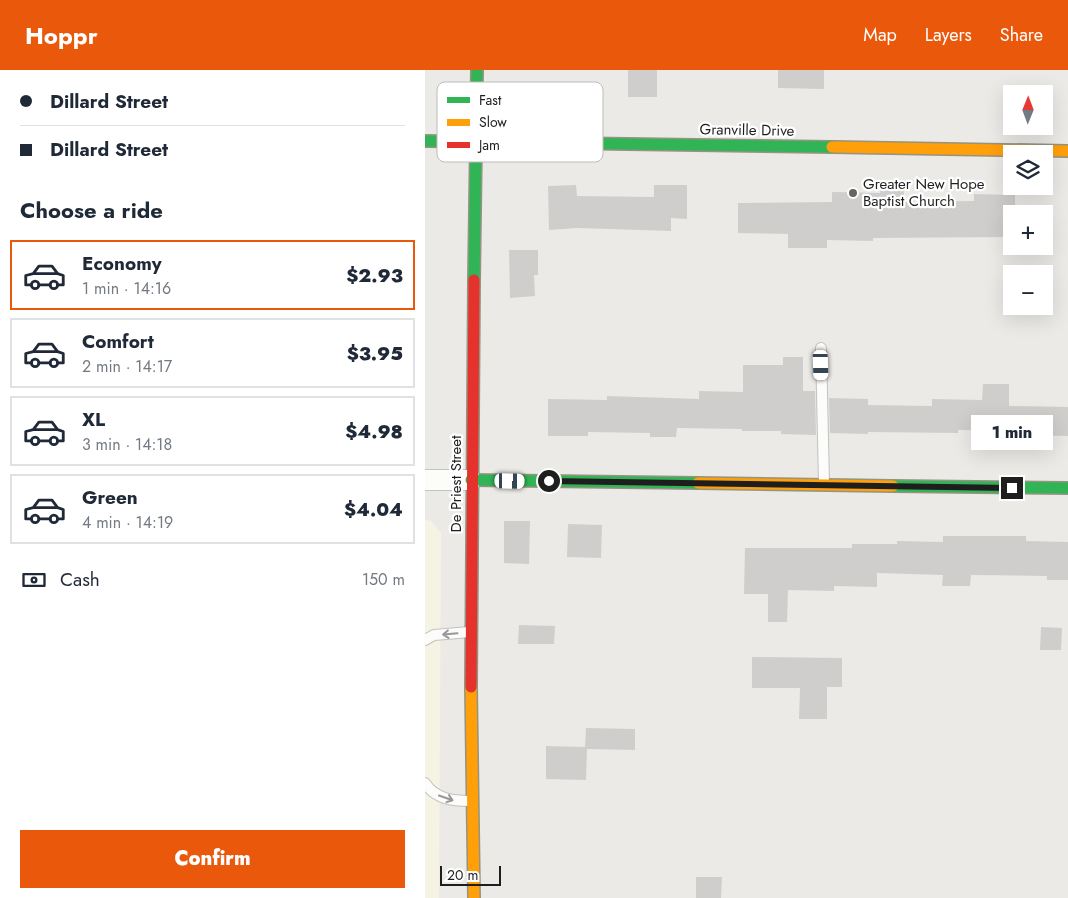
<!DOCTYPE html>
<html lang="en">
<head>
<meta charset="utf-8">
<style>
	body { margin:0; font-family:Jost,sans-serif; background:#f6f6f7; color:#1f2937; height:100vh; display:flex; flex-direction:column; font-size:19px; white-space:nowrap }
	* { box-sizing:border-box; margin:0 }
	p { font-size:16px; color:#747a83 }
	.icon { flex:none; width:28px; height:28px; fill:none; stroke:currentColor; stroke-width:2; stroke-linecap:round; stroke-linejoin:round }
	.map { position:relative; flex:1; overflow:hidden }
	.sheet { display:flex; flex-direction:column; background:#fff; width:425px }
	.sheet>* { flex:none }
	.top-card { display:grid; align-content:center; height:110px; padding:0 20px; background:#fff }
	.needle { width:32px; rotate:1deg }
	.buttons { position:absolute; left:578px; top:15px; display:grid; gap:10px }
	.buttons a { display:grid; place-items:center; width:50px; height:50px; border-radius:0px; background:#fff; box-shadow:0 5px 20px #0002; font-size:25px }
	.scale { position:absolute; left:15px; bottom:12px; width:61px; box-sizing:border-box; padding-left:5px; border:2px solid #1e1e1e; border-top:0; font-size:14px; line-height:18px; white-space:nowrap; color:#1e1e1e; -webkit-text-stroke:4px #fff; paint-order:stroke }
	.end { position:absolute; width:22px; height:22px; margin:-11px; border:6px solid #1e1e1e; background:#fff; box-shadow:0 0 0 2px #fff }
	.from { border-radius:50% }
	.bubble { position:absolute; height:35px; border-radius:0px; background:#fff; box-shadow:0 5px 20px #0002; font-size:16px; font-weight:800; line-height:35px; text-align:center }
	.car { position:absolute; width:15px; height:30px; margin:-15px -8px; border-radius:6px; box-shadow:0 0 4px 1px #0007; background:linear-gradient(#fff 24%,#345 0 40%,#fff 0 76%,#345 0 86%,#fff 0) }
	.top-card b { display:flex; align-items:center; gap:18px; height:48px; font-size:19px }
	.top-card b+b { border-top:1px solid #e0e1e3 }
	.top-card i { width:12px; height:12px; background:#1f2937 }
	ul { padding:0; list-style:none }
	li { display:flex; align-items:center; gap:15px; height:70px; margin:0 10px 8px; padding:0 10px; border:2px solid #e0e1e3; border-radius:0px }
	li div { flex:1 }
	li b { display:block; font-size:19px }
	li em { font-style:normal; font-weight:800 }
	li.selected { border-color:#ea580c }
	li>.icon { width:45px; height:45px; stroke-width:1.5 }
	h2 { padding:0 20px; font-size:22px; line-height:60px }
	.pay { display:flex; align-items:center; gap:12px; height:55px; padding:0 20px; font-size:19px }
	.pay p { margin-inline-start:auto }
	.action { display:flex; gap:10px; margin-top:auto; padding:10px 20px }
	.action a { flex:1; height:58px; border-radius:0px; background:#ea580c; color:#fff; font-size:20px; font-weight:800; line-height:58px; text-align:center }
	header { display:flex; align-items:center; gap:30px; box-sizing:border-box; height:70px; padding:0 25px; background:#ea580c; color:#fff }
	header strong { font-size:24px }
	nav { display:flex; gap:28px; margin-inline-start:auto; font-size:18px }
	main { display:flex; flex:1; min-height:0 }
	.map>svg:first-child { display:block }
	.education { fill:#f5f4e4 }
	.building { fill:#d0cecc }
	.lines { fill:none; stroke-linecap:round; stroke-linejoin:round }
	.lane-casing { stroke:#c3c2c1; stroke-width:12 }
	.street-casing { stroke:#c3c2c1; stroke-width:22 }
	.fast-casing { stroke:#939481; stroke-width:14 }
	.slow-casing { stroke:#939481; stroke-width:14 }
	.jam-casing { stroke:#939481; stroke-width:14 }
	.lane { stroke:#fcfcfb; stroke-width:10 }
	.street { stroke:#fcfcfb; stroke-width:20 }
	.fast { stroke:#30b455; stroke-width:11 }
	.slow { stroke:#ff9f0a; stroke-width:11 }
	.jam { stroke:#e5322d; stroke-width:11 }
	.oneway { stroke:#989898 }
	.route { stroke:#1e1e1e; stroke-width:6 }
	.poi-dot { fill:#666564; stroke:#fff; stroke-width:2 }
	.labels { text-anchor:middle; stroke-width:4.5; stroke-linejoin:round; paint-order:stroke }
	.street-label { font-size:15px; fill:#1e1e1e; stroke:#fff }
	.poi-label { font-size:15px; fill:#1e1e1e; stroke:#fff; text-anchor:start }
	.key { fill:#fff; stroke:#bcbcbc; stroke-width:1 }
	.key-label { font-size:14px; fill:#1e1e1e }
</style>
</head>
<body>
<header>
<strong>Hoppr</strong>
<nav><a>Map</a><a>Layers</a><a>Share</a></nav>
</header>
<main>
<section class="sheet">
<div class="top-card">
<b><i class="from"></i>Dillard Street</b>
<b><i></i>Dillard Street</b>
</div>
<h2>Choose a ride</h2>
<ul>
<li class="selected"><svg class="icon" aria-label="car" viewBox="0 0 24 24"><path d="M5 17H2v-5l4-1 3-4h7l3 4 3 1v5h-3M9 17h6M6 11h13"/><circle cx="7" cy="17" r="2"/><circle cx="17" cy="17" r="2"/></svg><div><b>Economy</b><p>1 min · 14:16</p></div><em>$2.93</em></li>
<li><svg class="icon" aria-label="car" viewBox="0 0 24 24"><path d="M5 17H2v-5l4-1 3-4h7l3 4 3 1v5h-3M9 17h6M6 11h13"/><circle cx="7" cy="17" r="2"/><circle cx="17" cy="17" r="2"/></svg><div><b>Comfort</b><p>2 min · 14:17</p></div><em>$3.95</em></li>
<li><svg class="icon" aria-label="car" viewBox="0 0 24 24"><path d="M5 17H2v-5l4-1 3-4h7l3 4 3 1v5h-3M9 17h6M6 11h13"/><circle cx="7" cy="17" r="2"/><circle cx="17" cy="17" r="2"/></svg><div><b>XL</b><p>3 min · 14:18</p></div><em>$4.98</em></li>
<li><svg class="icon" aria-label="car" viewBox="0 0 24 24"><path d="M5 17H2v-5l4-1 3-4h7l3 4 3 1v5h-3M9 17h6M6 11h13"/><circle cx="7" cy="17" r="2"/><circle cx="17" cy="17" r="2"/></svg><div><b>Green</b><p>4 min · 14:19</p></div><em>$4.04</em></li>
</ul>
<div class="pay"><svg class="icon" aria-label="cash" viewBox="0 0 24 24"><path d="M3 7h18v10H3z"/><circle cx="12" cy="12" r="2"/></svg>Cash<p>150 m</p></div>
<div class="action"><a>Confirm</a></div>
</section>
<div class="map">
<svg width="643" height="828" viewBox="0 0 643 828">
	<rect width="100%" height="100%" fill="#eceae7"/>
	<polygon class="education" points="0,450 6,451 16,463 14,828 0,828"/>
	<g class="building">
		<rect x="203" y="0" width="29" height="27"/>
		<polygon points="353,0 399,0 399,19 353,18"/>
		<polygon points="151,115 152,126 229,127 229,115 262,115 262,149 246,148 246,161 152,158 124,160 123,116"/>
		<polygon points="456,116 479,116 479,132 549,131 549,124 590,125 590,144 586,144 586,167 448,168 448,171 402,170 402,178 363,178 363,164 313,163 313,133 407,132 407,122 455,123"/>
		<polygon points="84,180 113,180 113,205 109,205 110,226 85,228"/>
		<polygon points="358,287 378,287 378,321 390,321 391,365 356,364 356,361 317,361 317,359 252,358 251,367 225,367 225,363 163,362 163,366 123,366 123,329 182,330 182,326 274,329 274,321 318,322 318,295 358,295"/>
		<polygon points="558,314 584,314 584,336 643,337 643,366 593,365 593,361 533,360 533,363 443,362 443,364 405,363 404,328 443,329 443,335 507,336 507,329 557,330"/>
		<polygon points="79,451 105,451 104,494 79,493"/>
		<polygon points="143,454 177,455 176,488 142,487"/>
		<polygon points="518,466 601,466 601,471 643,472 643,510 622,510 622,506 546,505 545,516 517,516 518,505 452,503 452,517 409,516 409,521 363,520 362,552 343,552 343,524 319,524 320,478 427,478 427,474 472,474 472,471 518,472"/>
		<polygon points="94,555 130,556 129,574 93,574"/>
		<polygon points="616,557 637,558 636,580 615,580"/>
		<polygon points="327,587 417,588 417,617 402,617 402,649 374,649 375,618 327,618"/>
		<polygon points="161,658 210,659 210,680 162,679 161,710 121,709 121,676 160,677"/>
		<polygon points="271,807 297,807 296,828 271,828"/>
	</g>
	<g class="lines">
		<defs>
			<g id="lane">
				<polyline points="396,278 399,414"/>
				<polyline points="0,570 9,565 45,562"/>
				<path d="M0 713C10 729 28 731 45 731"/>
			</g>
			<polyline id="street" points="0,410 46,410"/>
			<g id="fast">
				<polyline points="0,71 407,77"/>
				<polyline points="49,210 52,0"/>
				<polyline points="46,410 273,413"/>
				<polyline points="468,416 643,418"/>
			</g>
			<g id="slow">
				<polyline points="407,77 643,81"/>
				<polyline points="273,413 468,416"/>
				<polyline points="46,617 49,828"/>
			</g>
			<polyline id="jam" points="46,617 49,210"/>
		</defs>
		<use href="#lane" class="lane-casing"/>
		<use href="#street" class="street-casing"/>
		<use href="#fast" class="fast-casing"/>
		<use href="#slow" class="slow-casing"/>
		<use href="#jam" class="jam-casing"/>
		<use href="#lane" class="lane"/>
		<use href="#street" class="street"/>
		<use href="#fast" class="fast"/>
		<use href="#slow" class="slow"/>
		<use href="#jam" class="jam"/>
	</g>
	<defs><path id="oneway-shaft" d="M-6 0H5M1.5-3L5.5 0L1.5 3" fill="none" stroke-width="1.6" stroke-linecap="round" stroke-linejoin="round" transform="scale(1.25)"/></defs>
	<g class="oneway">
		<use href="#oneway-shaft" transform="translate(25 564) rotate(175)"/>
		<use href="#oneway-shaft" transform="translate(21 728) rotate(19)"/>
	</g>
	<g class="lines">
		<polyline class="route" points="124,411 587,418"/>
	</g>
	<circle class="poi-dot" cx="428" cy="123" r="5"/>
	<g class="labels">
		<g class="street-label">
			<text transform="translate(322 60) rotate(1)" y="5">Granville Drive</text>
			<text transform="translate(31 414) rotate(-90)" y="5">De Priest Street</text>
		</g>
		<g class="poi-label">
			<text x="438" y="119">Greater New Hope<tspan x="438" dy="17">Baptist Church</tspan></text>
		</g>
	</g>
	<rect x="12" y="12" width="166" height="80" rx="8" class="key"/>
	<rect x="22" y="27" width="23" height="6" fill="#30b455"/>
	<rect x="22" y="49" width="23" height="7" fill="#ff9f0a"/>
	<rect x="22" y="72" width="23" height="6" fill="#e5322d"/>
	<g class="key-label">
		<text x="54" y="35">Fast</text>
		<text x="54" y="57">Slow</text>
		<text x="54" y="80">Jam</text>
	</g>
</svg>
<div class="buttons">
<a><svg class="needle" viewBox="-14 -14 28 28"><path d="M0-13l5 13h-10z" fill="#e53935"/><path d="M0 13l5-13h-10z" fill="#747a83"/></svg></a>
<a><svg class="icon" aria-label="layers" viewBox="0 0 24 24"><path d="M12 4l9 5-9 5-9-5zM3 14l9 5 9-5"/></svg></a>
<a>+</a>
<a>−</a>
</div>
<div class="scale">20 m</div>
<i class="end from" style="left:124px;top:411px"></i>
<i class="end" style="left:587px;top:418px"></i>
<div class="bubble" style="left:546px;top:345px;width:82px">1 min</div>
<i class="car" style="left:396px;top:295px;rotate:178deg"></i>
<i class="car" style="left:85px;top:411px;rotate:91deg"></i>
</div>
</main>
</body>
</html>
